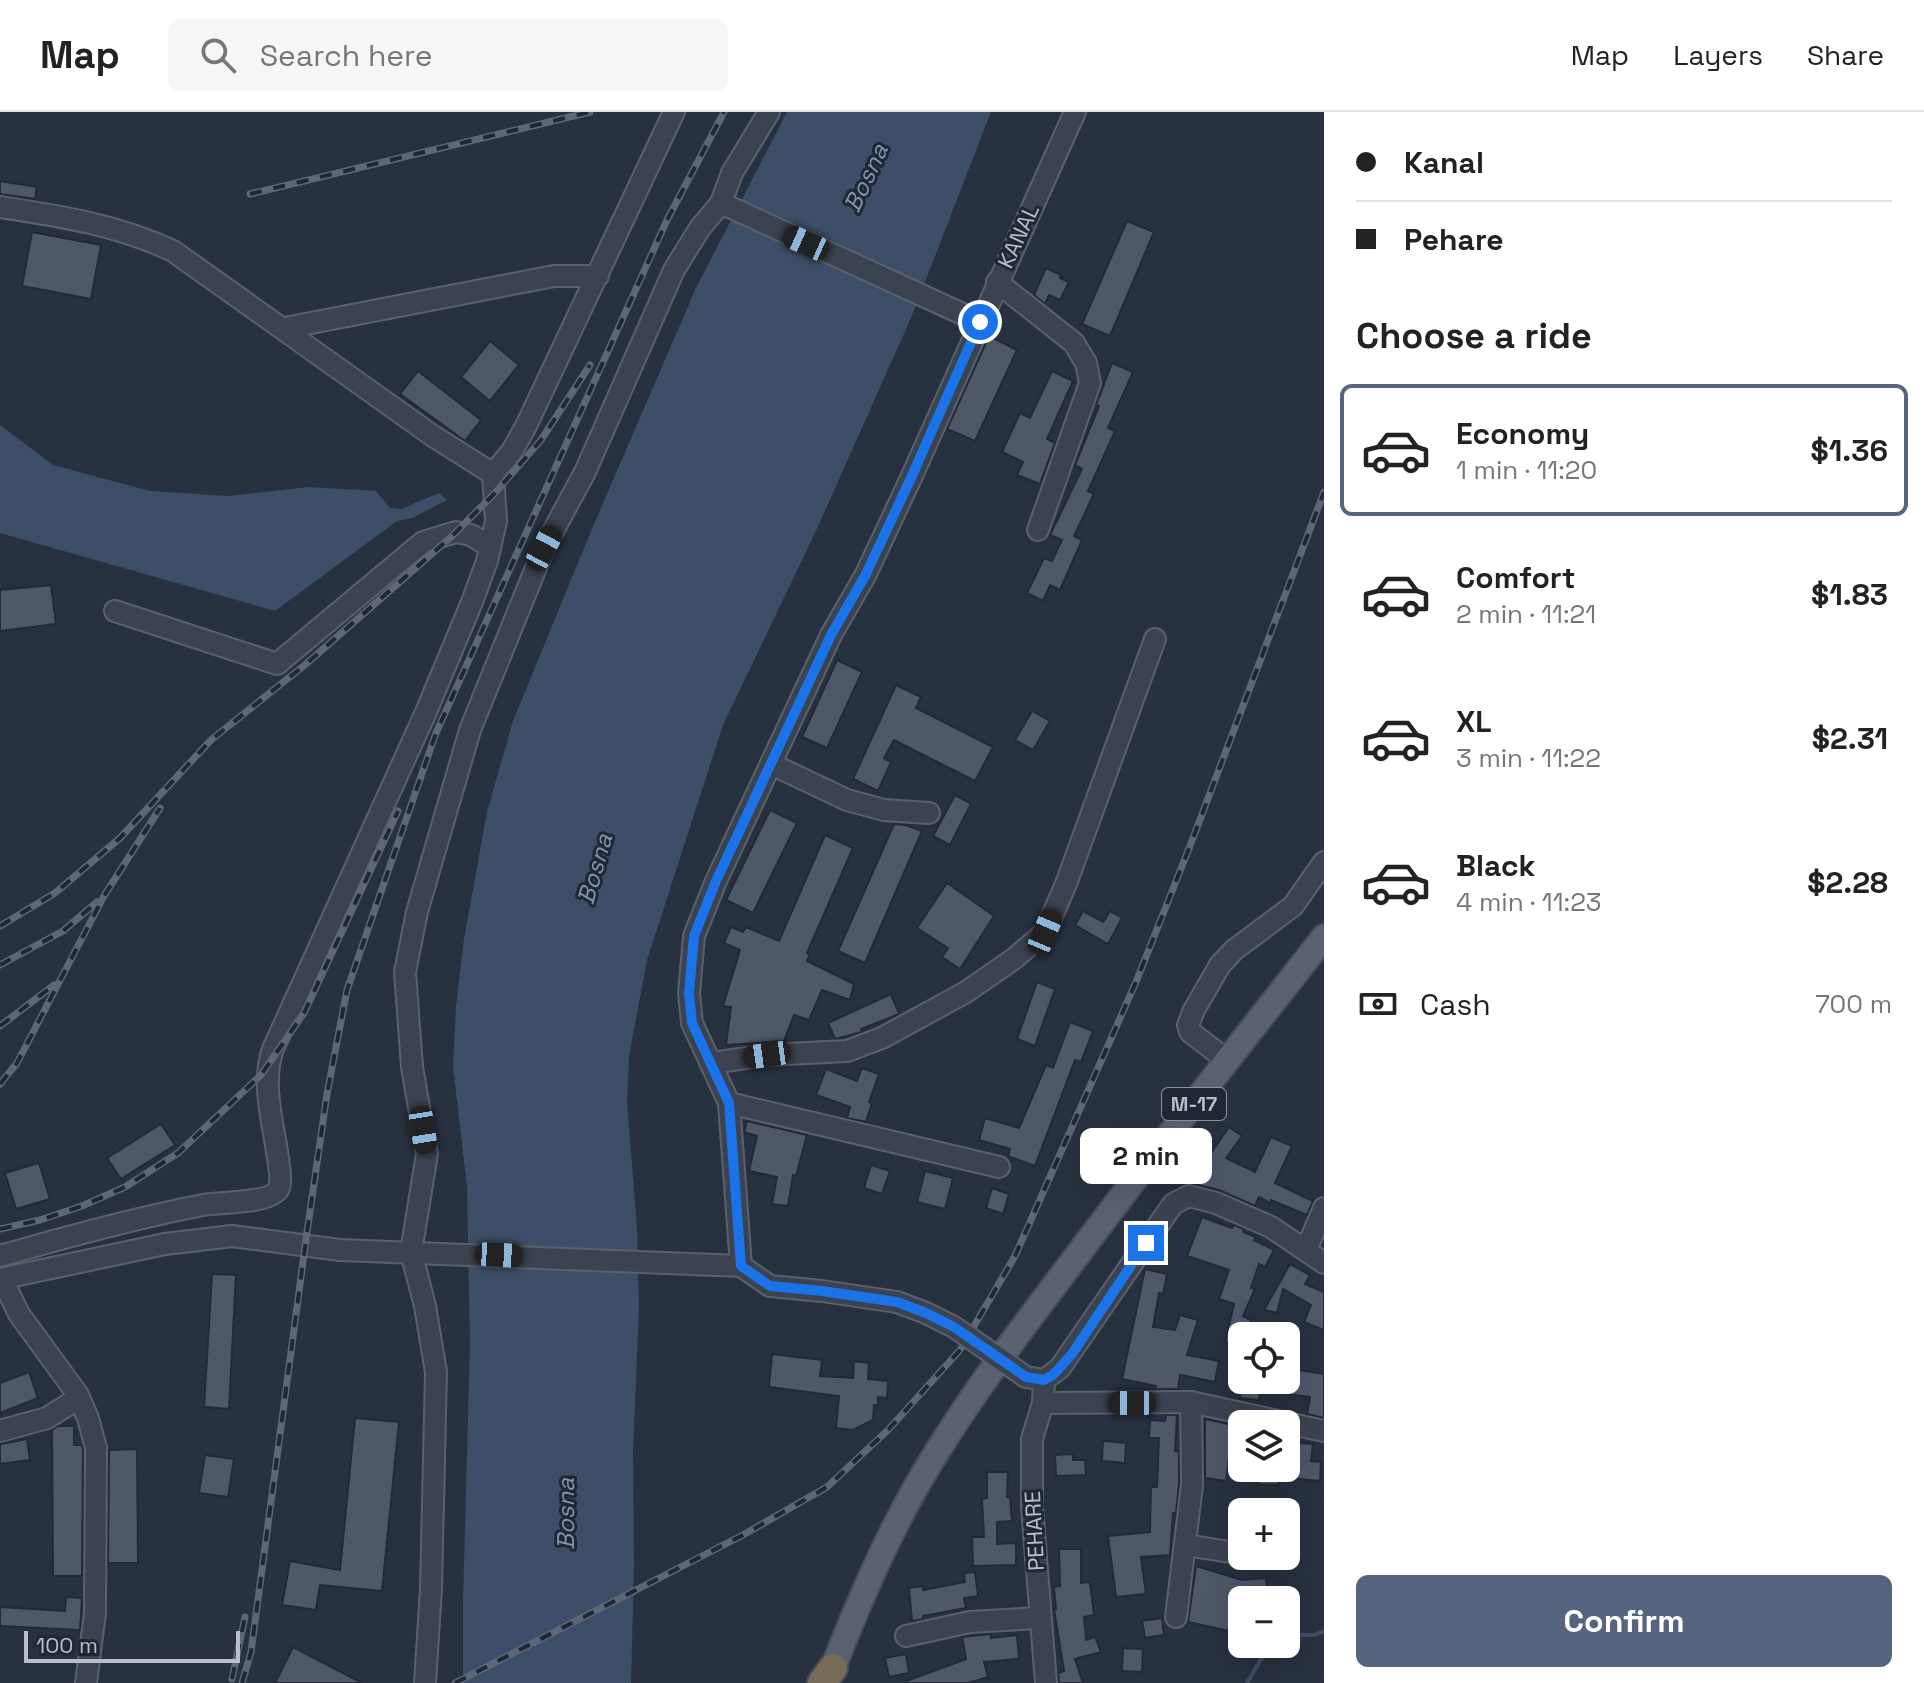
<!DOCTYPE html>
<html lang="en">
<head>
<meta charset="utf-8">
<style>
	body { margin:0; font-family:"Space Grotesk",sans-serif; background:#f6f6f6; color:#222; height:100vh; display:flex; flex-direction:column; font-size:30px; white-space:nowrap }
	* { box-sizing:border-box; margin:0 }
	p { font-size:26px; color:#767676 }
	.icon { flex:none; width:44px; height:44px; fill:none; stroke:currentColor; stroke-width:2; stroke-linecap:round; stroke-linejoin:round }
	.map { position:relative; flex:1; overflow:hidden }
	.side { display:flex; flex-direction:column; background:#fff; width:600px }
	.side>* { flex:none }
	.guide { display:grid; align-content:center; height:176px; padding:0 32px; background:#fff }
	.fabs { position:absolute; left:1228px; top:1210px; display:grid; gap:16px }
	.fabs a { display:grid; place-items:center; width:72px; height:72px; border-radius:12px; background:#fff; box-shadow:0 8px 32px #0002; font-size:40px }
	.scale { position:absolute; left:24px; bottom:20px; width:216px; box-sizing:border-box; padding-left:8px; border:4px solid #b9bfca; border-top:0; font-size:22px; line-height:28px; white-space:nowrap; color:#b9bfca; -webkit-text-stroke:6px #202836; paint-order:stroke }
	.end { position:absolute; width:36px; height:36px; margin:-18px; border:10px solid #1a73e8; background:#fff; box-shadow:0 0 0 4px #fff }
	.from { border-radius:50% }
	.bubble { position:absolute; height:56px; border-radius:12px; background:#fff; box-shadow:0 8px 32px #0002; font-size:26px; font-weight:700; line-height:56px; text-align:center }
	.car { position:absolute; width:24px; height:48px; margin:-24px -12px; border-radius:10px; box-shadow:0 0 6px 2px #0007; background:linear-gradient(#222 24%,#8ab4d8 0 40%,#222 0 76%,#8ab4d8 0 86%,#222 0) }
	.guide b { display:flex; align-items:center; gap:28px; height:76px; font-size:30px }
	.guide b+b { border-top:2px solid #e0e0e0 }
	.guide i { width:20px; height:20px; background:#222 }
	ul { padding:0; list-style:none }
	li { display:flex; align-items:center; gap:24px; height:132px; margin:0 16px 12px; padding:0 16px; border:4px solid transparent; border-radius:12px }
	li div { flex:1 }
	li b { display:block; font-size:30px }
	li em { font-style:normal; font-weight:700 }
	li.active { border-color:#566480 }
	li>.icon { width:72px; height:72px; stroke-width:1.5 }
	h2 { padding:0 32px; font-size:36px; line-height:96px }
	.pay { display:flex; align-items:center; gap:20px; height:88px; padding:0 32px; font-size:30px }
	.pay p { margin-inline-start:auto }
	.primary-button { display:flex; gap:16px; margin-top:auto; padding:16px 32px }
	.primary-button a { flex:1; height:92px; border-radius:12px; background:#566480; color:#fff; font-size:32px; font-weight:700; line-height:92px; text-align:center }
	header { display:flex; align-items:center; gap:48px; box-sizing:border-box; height:112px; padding:0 40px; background:#fff; border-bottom:2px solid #e0e0e0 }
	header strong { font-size:38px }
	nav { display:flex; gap:44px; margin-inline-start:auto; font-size:28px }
	.search { width:560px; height:72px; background:#f6f6f6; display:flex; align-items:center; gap:20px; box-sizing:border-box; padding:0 28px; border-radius:12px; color:#767676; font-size:30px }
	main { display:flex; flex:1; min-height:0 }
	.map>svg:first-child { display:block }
	.water { fill:#3f4e68 }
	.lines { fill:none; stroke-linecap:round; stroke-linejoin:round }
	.stream { stroke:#3f4e68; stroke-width:4 }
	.building { fill:#4e5869; stroke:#232a37; stroke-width:2 }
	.minor-casing { stroke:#5a616d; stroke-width:24 }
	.major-casing { stroke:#464c59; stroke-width:28 }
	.highway-casing { stroke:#474e5a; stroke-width:32 }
	.minor { stroke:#3c4350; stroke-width:20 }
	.major { stroke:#5a6270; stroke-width:24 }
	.highway { stroke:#766c59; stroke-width:28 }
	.rail-casing { stroke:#5e6777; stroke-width:7 }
	.rail { stroke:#202836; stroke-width:4; stroke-dasharray:12; stroke-linecap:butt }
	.minor-bridge-casing { stroke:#5a616d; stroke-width:24; stroke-linecap:butt }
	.minor-bridge { stroke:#3c4350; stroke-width:20 }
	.route { stroke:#1a73e8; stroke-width:10 }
	.labels { text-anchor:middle; stroke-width:6; stroke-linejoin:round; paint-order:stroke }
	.shield { fill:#202836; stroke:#8b929e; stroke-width:2 }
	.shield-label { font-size:20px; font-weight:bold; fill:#b9bfca }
	.street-label { font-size:22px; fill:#b9bfca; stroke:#202836 }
	.water-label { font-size:24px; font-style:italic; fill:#8294b0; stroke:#202836 }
</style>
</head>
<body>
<header>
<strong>Map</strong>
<div class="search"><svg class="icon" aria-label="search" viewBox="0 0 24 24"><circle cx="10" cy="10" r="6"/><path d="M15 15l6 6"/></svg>Search here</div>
<nav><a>Map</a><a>Layers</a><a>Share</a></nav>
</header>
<main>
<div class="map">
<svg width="1324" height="1571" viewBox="0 0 1324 1571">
	<rect width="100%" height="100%" fill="#283140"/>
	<g class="water">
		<polygon points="787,0 991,0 911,206 815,421 723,613 647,848 629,944 627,990 637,1116 639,1193 633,1339 634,1453 631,1571 463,1571 463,1490 470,1232 467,1075 453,954 456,894 464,827 487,700 513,609 594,412 696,176"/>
		<polygon points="0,313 53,353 150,379 229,384 309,375 376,379 390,396 401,397 439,381 447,388 412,406 397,409 275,499 0,421"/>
	</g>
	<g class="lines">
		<g class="stream">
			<polyline points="1286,1523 1315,1523 1324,1519"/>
			<polyline points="1247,1571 1270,1532"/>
		</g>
	</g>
	<g class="building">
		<polygon points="0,69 37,75 35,87 0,82"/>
		<polygon points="1127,109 1154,120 1110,224 1082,212"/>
		<polygon points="32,120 101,133 91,187 22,174"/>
		<polygon points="1046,156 1061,163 1060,166 1069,170 1060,188 1049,183 1045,192 1034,183"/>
		<polygon points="989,224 1017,238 975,329 947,317"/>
		<polygon points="490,229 519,253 490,289 461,265"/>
		<polygon points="1112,251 1133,260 1108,316 1115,319 1088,379 1094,382 1074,424 1082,428 1060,478 1050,473 1043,489 1027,481 1044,446 1052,449 1062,428 1050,423 1082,357 1075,353 1099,294 1096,293"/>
		<polygon points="418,259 481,308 465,329 400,282"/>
		<polygon points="1052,259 1073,269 1047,327 1055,331 1040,372 1017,363 1023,350 1002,340 1020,301 1030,306"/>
		<polygon points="51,473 56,512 0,519 0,478"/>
		<polygon points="837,548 862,560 827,636 802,625"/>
		<polygon points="896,573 921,585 916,596 993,635 975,669 894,628 884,646 891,650 878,679 853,667"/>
		<polygon points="1032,599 1050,609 1033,638 1015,628"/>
		<polygon points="955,683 971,692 950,733 933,724"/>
		<polygon points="770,698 797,711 753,801 726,788"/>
		<polygon points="894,712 906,713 922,719 865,851 838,839"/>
		<polygon points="825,723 853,736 807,841 810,842 807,849 854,872 850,888 822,878 809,908 794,903 784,929 726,933 731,895 723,894 740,838 724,831 731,815 743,820 746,815 779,829"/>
		<polygon points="947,771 994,804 960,857 942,845 948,836 917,816"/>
		<polygon points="1083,799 1103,810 1110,799 1122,806 1108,832 1075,813"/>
		<polygon points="1037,870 1055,877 1035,934 1017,927"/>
		<polygon points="891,882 899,902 861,917 862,920 835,927 828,911"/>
		<polygon points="1070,910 1093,919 1081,950 1075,948 1035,1054 1008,1044 1010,1037 979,1028 985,1006 1019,1016 1046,953 1053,956"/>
		<polygon points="862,956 879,962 869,990 872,991 866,1010 847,1006 850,995 816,983 826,957 857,969"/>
		<polygon points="747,1009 807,1023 796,1064 793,1063 788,1094 772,1092 777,1065 749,1059 757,1024 744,1020"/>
		<polygon points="161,1012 175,1033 121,1067 107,1046"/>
		<polygon points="1229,1015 1242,1024 1226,1046 1255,1060 1271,1025 1292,1034 1275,1071 1313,1089 1307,1103 1271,1088 1270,1091 1259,1085 1255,1094 1219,1078 1190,1071 1204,1038 1211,1041"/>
		<polygon points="39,1051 50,1087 16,1097 5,1061"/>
		<polygon points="871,1053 890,1059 882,1082 864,1076"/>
		<polygon points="925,1059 953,1066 945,1097 917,1090"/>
		<polygon points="992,1076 1009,1082 1003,1102 986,1096"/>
		<polygon points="1202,1105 1232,1116 1234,1113 1244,1117 1243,1120 1256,1125 1254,1128 1274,1138 1265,1155 1259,1152 1251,1176 1255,1177 1243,1204 1251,1208 1248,1220 1236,1218 1230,1231 1225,1230 1234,1192 1219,1187 1229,1158 1187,1144"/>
		<polygon points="1290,1152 1310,1163 1305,1172 1324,1180 1324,1218 1304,1210 1311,1193 1283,1177 1277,1201 1264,1198"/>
		<polygon points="1145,1157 1167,1162 1163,1182 1159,1181 1153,1215 1175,1218 1180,1203 1198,1208 1187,1243 1219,1249 1215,1270 1180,1263 1178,1277 1155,1277 1156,1274 1122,1267"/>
		<polygon points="212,1162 236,1163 229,1297 204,1295"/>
		<polygon points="772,1242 822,1248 820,1264 853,1266 854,1249 869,1251 868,1267 888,1269 887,1286 878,1285 878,1293 874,1293 873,1308 853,1318 836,1316 839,1284 769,1275"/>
		<polygon points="1286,1256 1324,1262 1324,1306 1307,1302 1310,1285 1260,1278 1259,1288 1240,1286 1241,1276 1236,1275 1236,1268 1286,1268"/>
		<polygon points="29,1260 38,1286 0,1301 0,1271"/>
		<polygon points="1166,1303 1177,1303 1175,1339 1179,1340 1179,1372 1176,1401 1173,1401 1170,1443 1141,1445 1146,1482 1116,1485 1108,1424 1150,1420 1151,1375 1157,1375 1159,1326 1149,1326 1150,1308 1165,1309"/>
		<polygon points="355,1306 399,1310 382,1479 320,1473 316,1498 282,1493 290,1449 340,1458"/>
		<polygon points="1205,1307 1233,1313 1226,1369 1205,1366"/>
		<polygon points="58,1314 74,1314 74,1333 82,1333 83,1338 82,1464 53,1464 52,1318"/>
		<polygon points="27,1327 30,1348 0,1352 0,1332"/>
		<polygon points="1103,1329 1126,1331 1125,1351 1102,1349"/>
		<polygon points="1297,1331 1313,1332 1311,1349 1321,1350 1320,1369 1291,1366 1291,1369 1278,1368 1278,1373 1258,1372 1260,1356 1295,1356"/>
		<polygon points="137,1337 138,1451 108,1451 109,1338"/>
		<polygon points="1073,1342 1073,1348 1085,1348 1086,1363 1056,1364 1055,1343"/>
		<polygon points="205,1343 234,1347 228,1385 199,1381"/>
		<polygon points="987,1360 1008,1360 1007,1385 1010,1385 1012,1409 997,1410 997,1432 1016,1431 1016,1453 973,1454 972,1425 984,1425 982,1387 987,1386"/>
		<polygon points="1059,1437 1081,1437 1081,1471 1090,1470 1094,1503 1084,1505 1086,1528 1095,1525 1101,1540 1075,1547 1083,1571 1059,1571 1058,1561 1064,1559 1054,1497 1056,1497 1054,1475 1060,1474"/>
		<polygon points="1196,1454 1242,1468 1266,1466 1267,1476 1300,1478 1299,1497 1286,1497 1286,1488 1235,1488 1229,1519 1188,1510"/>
		<polygon points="975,1460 978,1484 964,1486 966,1496 923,1504 923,1507 912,1509 909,1476 923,1474 923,1478 965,1470 964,1461"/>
		<polygon points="66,1485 82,1486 80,1518 0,1514 0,1495 65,1499"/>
		<polygon points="1162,1506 1164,1523 1145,1526 1142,1509"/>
		<polygon points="991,1522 991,1526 1017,1523 1019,1547 984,1550 988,1565 968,1571 906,1571 906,1569 966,1547 962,1525"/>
		<polygon points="293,1535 362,1571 275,1571"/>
		<polygon points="1123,1536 1143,1537 1142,1560 1122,1559"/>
		<polygon points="906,1542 909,1561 889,1565 885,1546"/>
	</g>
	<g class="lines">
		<defs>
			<g id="minor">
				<polyline points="721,91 980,210"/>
				<path d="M0 95C60 104 118 113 173 139L433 324 493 362"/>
				<polyline points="997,170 1074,231 1086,251 1090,271 1038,418"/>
				<polyline points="285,216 554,164 598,164"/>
				<polyline points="115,499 277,552 423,430 456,420 471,423 490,435"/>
				<polyline points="771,652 847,688 884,698 929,701"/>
				<polyline points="1228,949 1190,920 1188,913 1194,898 1220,853 1234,838 1293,794 1324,750"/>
				<polyline points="712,951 767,943 847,939 882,926 966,880 1015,846 1045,820 1066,772 1155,527"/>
				<polyline points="729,991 999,1055"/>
				<polyline points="1306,1138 1324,1096"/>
				<path d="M0 1144C66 1125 135 1106 203 1093 219 1090 272 1092 279 1076 282 1068 279 1054 278 1046 273 1010 261 971 273 937L426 600 472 490 487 449 496 409 493 362 512 339 526 314 674 0"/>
				<polyline points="0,1167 165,1132 232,1124 340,1138 741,1154"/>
				<polyline points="2,1167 19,1202 78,1283 88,1306 96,1336 95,1501 86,1571"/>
				<polyline points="954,1215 926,1201 897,1190 822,1179 770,1174 741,1154 729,991 692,911 689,881 694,824 716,769 831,523 866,462 911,366 1075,0"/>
				<polyline points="1026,1265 1044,1268 1060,1256 1173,1092 1189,1084 1216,1091 1271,1115 1324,1151"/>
				<polyline points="1044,1268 1043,1291 1032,1327 1032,1395 1046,1571"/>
				<polyline points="1043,1291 1191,1290 1324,1319"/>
				<polyline points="0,1319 47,1306 79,1286"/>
				<polyline points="1186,1433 1242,1442"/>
				<polyline points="1256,1444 1266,1446"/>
				<polyline points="1176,1505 1192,1373 1191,1290"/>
				<polyline points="906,1524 970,1510 1039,1506"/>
				<polyline points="425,1571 431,1476 436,1260 425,1194 411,1140 427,1042 412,955 405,860 417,800 470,618 544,436 585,360 674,158 700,116 721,91 732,61 769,0"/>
			</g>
			<path id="major" d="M833 1556C862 1482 893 1410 935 1343 978 1273 1029 1207 1079 1141 1159 1034 1242 930 1324 825"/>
			<polyline id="highway" points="822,1571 833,1556"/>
		</defs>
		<use href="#minor" class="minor-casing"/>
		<use href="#major" class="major-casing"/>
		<use href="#highway" class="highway-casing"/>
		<use href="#minor" class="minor"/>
		<use href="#major" class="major"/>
		<use href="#highway" class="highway"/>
		<defs>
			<g id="rail">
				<polyline points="250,82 590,0"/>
				<polyline points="0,814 55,781 120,726 211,628 306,552 451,425 495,381 541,328 590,253"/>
				<polyline points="0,853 63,819 97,790"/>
				<polyline points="0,914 54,873"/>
				<polyline points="0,972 17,951 104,784 160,696"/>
				<polyline points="0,1117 40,1108 82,1094 125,1075 178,1041 261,963 304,901 398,699"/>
				<polyline points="232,1567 245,1505"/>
				<polyline points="242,1571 251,1540 307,1120 327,982 347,878 436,621 667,108 724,0"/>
				<polyline points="455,1571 743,1423 827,1375 888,1318 960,1238 1015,1144 1136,870 1190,734 1324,380"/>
			</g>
		</defs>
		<use href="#rail" class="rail-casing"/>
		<use href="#rail" class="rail"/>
		<defs>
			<polyline id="minor-bridge" points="954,1215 1026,1265"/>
		</defs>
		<use href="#minor-bridge" class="minor-bridge-casing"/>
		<use href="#minor-bridge" class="minor-bridge"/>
	</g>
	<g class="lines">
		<polyline class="route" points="980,210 911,366 866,462 831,523 716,769 694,824 689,881 692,911 729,991 741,1154 770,1174 822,1179 897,1190 926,1201 954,1215 1026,1265 1044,1268 1053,1263 1072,1242 1146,1131"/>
	</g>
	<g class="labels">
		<rect class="shield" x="1162" y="976" width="64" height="32" rx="6"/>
		<g class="shield-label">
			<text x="1194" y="999">M-17</text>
		</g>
		<g class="street-label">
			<text transform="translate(1018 124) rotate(-65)" y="8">KANAL</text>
			<text transform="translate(1034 1419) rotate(-93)" y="8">PEHARE</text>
		</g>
		<g class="water-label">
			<text transform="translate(866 66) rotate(-65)" y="8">Bosna</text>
			<text transform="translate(595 757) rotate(-74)" y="8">Bosna</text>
			<text transform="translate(566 1402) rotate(-90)" y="8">Bosna</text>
		</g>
	</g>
</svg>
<div class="fabs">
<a><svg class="icon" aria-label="locate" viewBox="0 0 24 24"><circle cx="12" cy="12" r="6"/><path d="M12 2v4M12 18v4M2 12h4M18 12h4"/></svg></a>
<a><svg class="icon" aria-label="layers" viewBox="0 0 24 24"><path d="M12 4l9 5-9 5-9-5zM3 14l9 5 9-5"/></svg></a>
<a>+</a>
<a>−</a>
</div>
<div class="scale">100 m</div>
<i class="end from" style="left:980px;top:210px"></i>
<i class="end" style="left:1146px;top:1131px"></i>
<div class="bubble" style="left:1080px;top:1016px;width:132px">2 min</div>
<i class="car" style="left:806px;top:131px;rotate:294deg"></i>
<i class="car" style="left:544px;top:436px;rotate:28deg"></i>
<i class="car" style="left:1045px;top:820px;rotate:23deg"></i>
<i class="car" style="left:767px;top:943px;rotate:262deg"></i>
<i class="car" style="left:423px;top:1018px;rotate:171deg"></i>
<i class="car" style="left:499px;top:1143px;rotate:93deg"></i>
<i class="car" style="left:1132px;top:1291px;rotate:270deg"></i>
</div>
<section class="side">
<div class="guide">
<b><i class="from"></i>Kanal</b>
<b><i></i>Pehare</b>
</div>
<h2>Choose a ride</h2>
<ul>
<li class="active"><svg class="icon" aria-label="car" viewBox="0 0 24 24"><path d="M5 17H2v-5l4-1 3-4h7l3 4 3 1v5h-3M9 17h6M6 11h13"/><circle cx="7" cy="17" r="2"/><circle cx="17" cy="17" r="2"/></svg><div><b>Economy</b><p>1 min · 11:20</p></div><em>$1.36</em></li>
<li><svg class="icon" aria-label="car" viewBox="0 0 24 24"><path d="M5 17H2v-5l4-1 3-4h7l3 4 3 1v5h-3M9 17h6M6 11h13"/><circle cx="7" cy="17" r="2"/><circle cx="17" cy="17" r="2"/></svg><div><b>Comfort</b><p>2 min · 11:21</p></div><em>$1.83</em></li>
<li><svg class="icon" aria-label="car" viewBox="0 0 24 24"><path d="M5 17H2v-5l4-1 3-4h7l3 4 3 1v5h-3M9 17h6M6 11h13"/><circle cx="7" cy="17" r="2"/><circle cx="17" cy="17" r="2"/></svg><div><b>XL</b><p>3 min · 11:22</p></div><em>$2.31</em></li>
<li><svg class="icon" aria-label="car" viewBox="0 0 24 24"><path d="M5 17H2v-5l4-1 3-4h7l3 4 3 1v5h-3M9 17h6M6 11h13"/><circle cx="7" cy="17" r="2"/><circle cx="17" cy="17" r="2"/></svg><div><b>Black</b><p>4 min · 11:23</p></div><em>$2.28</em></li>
</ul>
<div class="pay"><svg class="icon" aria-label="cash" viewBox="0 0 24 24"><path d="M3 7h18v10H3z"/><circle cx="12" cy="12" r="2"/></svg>Cash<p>700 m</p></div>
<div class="primary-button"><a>Confirm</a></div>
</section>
</main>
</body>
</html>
